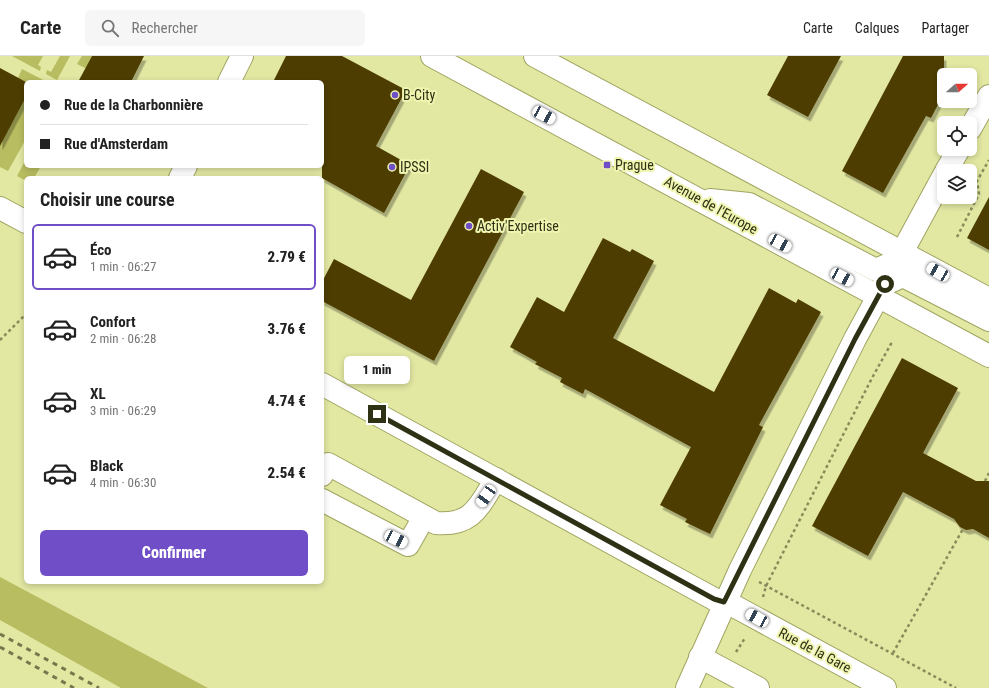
<!DOCTYPE html>
<html lang="fr">
<head>
<meta charset="utf-8">
<style>
	body { margin:0; font-family:"Roboto Condensed",sans-serif; background:#f6f6f6; color:#222; height:100vh; display:flex; flex-direction:column; font-size:15px; white-space:nowrap }
	* { box-sizing:border-box; margin:0 }
	p { font-size:13px; color:#767676 }
	.icon { flex:none; width:22px; height:22px; fill:none; stroke:currentColor; stroke-width:2; stroke-linecap:round; stroke-linejoin:round }
	.map { position:relative; flex:1; overflow:hidden }
	.drawer { position:absolute; left:24px; top:120px; width:300px; height:408px; display:flex; flex-direction:column; background:#fff; border-radius:6px; box-shadow:0 2px 6px #0003 }
	.drawer>* { flex:none }
	.banner { position:absolute; left:24px; top:24px; width:300px; height:88px; border-radius:6px; box-shadow:0 2px 6px #0003; display:grid; align-content:center; height:88px; padding:0 16px; background:#fff }
	.needle { width:26px; rotate:69deg }
	.buttons { position:absolute; left:937px; top:12px; display:grid; gap:8px }
	.buttons a { display:grid; place-items:center; width:40px; height:40px; border-radius:6px; background:#fff; box-shadow:0 2px 6px #0003; font-size:20px }
	.end { position:absolute; width:18px; height:18px; margin:-9px; border:5px solid #2f3115; background:#fff; box-shadow:0 0 0 2px #fff }
	.from { border-radius:50% }
	.bubble { position:absolute; height:28px; border-radius:6px; background:#fff; box-shadow:0 2px 6px #0003; font-size:13px; font-weight:800; line-height:28px; text-align:center }
	.car { position:absolute; width:12px; height:24px; margin:-12px -6px; border-radius:5px; box-shadow:0 0 3px 1px #0007; background:linear-gradient(#fff 24%,#345 0 40%,#fff 0 76%,#345 0 86%,#fff 0) }
	.banner b { display:flex; align-items:center; gap:14px; height:38px; font-size:15px }
	.banner b+b { border-top:1px solid #e0e0e0 }
	.banner i { width:10px; height:10px; background:#222 }
	ul { padding:0; list-style:none }
	li { display:flex; align-items:center; gap:12px; height:66px; margin:0 8px 6px; padding:0 8px; border:2px solid transparent; border-radius:6px }
	li div { flex:1 }
	li b { display:block; font-size:15px }
	li em { font-style:normal; font-weight:800 }
	li.active { border-color:#6f4ec7 }
	li>.icon { width:36px; height:36px; stroke-width:1.5 }
	h2 { padding:0 16px; font-size:18px; line-height:48px }
	.action { display:flex; gap:8px; margin-top:auto; padding:8px 16px }
	.action a { flex:1; height:46px; border-radius:6px; background:#6f4ec7; color:#fff; font-size:16px; font-weight:800; line-height:46px; text-align:center }
	header { display:flex; align-items:center; gap:24px; box-sizing:border-box; height:56px; padding:0 20px; background:#fff; border-bottom:1px solid #e0e0e0 }
	header strong { font-size:19px }
	nav { display:flex; gap:22px; margin-inline-start:auto; font-size:14px }
	.search { width:280px; height:36px; background:#f6f6f6; display:flex; align-items:center; gap:10px; box-sizing:border-box; padding:0 14px; border-radius:6px; color:#767676; font-size:15px }
	.map>svg:first-child { display:block }
	.green { fill:#b8bd61 }
	.building { fill:#4d3d02; filter:url(#shadow) }
	.lines { fill:none; stroke-linecap:round; stroke-linejoin:round }
	.minor-casing { stroke:#a0a461; stroke-width:24 }
	.major-casing { stroke:#a0a461; stroke-width:24 }
	.path { stroke:#888c5b; stroke-width:2.5; stroke-dasharray:3 3; stroke-linecap:butt }
	.minor { stroke:#fff; stroke-width:22 }
	.major { stroke:#fff; stroke-width:22 }
	.rail { stroke:#75784c; stroke-width:3; stroke-dasharray:5 5; stroke-linecap:butt }
	.route { stroke:#2f3115; stroke-width:5 }
	.poi-dot { fill:#6f4ec7; stroke:#eff4af; stroke-width:1.5 }
	.labels { text-anchor:middle; stroke-width:4; stroke-linejoin:round; paint-order:stroke }
	.poi-label { font-size:14px; fill:#2f3115; stroke:#eff4af; text-anchor:start }
	.street-label { font-size:14px; fill:#2f3115; stroke:#eff4af }
</style>
</head>
<body>
<header>
<strong>Carte</strong>
<div class="search"><svg class="icon" aria-label="search" viewBox="0 0 24 24"><circle cx="10" cy="10" r="6"/><path d="M15 15l6 6"/></svg>Rechercher</div>
<nav><a>Carte</a><a>Calques</a><a>Partager</a></nav>
</header>
<div class="map">
<svg width="989" height="632" viewBox="0 0 989 632">
	<defs>
		<filter id="shadow"><feDropShadow dx="2.5" dy="4.5" stdDeviation="0" flood-color="#0004"/></filter>
	</defs>
	<rect width="100%" height="100%" fill="#e2e7a2"/>
	<g class="green">
		<polygon points="12,0 43,0 38,9 41,11 40,15"/>
		<polygon points="60,0 70,0 57,24 46,18 47,14 51,16"/>
		<polygon points="82,0 92,0 87,13 77,8"/>
		<polygon points="22,13 47,26 26,26 18,22"/>
		<polygon points="26,41 26,83 8,115 0,111 0,71 8,75"/>
		<polygon points="26,103 26,110 41,110 34,122 26,122 26,125 17,120"/>
		<polygon points="0,521 208,632 121,632 0,564"/>
	</g>
	<g class="building">
		<polygon points="92,0 144,0 131,26 78,26"/>
		<polygon points="286,0 342,0 406,34 376,90 410,109 384,157 322,122 322,26 273,26"/>
		<polygon points="788,0 841,0 808,61 767,39"/>
		<polygon points="903,0 944,0 944,37 931,62 926,60 883,137 842,115"/>
		<polygon points="0,12 26,26 26,41 0,90"/>
		<polygon points="481,113 524,136 434,305 322,245 322,226 334,203 411,244"/>
		<polygon points="989,141 989,194 967,182"/>
		<polygon points="603,182 630,196 632,193 654,205 613,282 714,336 769,232 796,247 798,243 821,256 759,369 763,371 710,478 685,466 687,463 660,449 691,391 585,333 583,338 560,326 562,322 535,308 537,306 510,291 537,241 564,256"/>
		<polygon points="902,302 958,332 923,397 976,425 989,425 989,482 973,473 966,474 960,471 954,463 903,436 868,500 812,470"/>
	</g>
	<g class="lines">
		<defs>
			<g id="minor">
				<polyline points="229,26 242,0"/>
				<polyline points="970,73 989,40"/>
				<polyline points="946,115 959,93"/>
				<polyline points="180,122 186,110"/>
				<polyline points="0,152 26,166"/>
				<polyline points="322,328 714,543 734,550 885,632"/>
				<path d="M322 419 328 408 436 467C473 470 479 450 496 423"/>
				<polyline points="322,444 408,489 424,461"/>
				<polyline points="700,601 758,632"/>
				<polyline points="687,632 740,514 855,283 944,119"/>
			</g>
			<g id="major">
				<path d="M432 0C618 99 803 200 989 300"/>
				<polyline points="535,0 989,243"/>
				<polyline points="710,144 749,148 876,214 898,204"/>
				<polyline points="885,228 903,220 989,264"/>
			</g>
		</defs>
		<use href="#minor" class="minor-casing"/>
		<use href="#major" class="major-casing"/>
		<g class="path">
			<polyline points="957,181 979,138 977,125 989,104"/>
			<polyline points="0,284 26,258"/>
			<polyline points="985,425 989,417"/>
			<polyline points="759,526 956,632"/>
			<polyline points="763,541 766,530 872,322 892,286"/>
			<polyline points="736,596 745,582"/>
			<polyline points="893,597 963,473"/>
		</g>
		<use href="#minor" class="minor"/>
		<use href="#major" class="major"/>
		<g class="rail">
			<polyline points="0,578 99,632"/>
			<polyline points="0,591 74,632"/>
		</g>
	</g>
	<g class="lines">
		<polyline class="route" points="377,358 714,543 724,546 855,283 885,228"/>
	</g>
	<g class="poi-dot">
		<circle cx="395" cy="39" r="4"/>
		<rect x="603" y="105" width="8" height="8" rx="2"/>
		<circle cx="392" cy="111" r="4"/>
		<circle cx="469" cy="170" r="4"/>
	</g>
	<g class="labels">
		<g class="poi-label">
			<text x="403" y="44">B-City</text>
			<text x="615" y="114">Prague</text>
			<text x="400" y="116">IPSSI</text>
			<text x="477" y="175">Activ'Expertise</text>
		</g>
		<g class="street-label">
			<text transform="translate(711 149) rotate(29)" y="5">Avenue de l'Europe</text>
			<text transform="translate(815 594) rotate(28)" y="5">Rue de la Gare</text>
		</g>
	</g>
</svg>
<div class="buttons">
<a><svg class="needle" viewBox="-14 -14 28 28"><path d="M0-13l5 13h-10z" fill="#e53935"/><path d="M0 13l5-13h-10z" fill="#767676"/></svg></a>
<a><svg class="icon" aria-label="locate" viewBox="0 0 24 24"><circle cx="12" cy="12" r="6"/><path d="M12 2v4M12 18v4M2 12h4M18 12h4"/></svg></a>
<a><svg class="icon" aria-label="layers" viewBox="0 0 24 24"><path d="M12 4l9 5-9 5-9-5zM3 14l9 5 9-5"/></svg></a>
</div>
<i class="end from" style="left:885px;top:228px"></i>
<i class="end" style="left:377px;top:358px"></i>
<div class="bubble" style="left:344px;top:300px;width:66px">1 min</div>
<i class="car" style="left:544px;top:59px;rotate:118deg"></i>
<i class="car" style="left:780px;top:187px;rotate:119deg"></i>
<i class="car" style="left:938px;top:216px;rotate:300deg"></i>
<i class="car" style="left:842px;top:221px;rotate:118deg"></i>
<i class="car" style="left:486px;top:440px;rotate:215deg"></i>
<i class="car" style="left:396px;top:483px;rotate:117deg"></i>
<i class="car" style="left:757px;top:562px;rotate:299deg"></i>
<div class="banner">
<b><i class="from"></i>Rue de la Charbonnière</b>
<b><i></i>Rue d'Amsterdam</b>
</div>
<section class="drawer">
<h2>Choisir une course</h2>
<ul>
<li class="active"><svg class="icon" aria-label="car" viewBox="0 0 24 24"><path d="M5 17H2v-5l4-1 3-4h7l3 4 3 1v5h-3M9 17h6M6 11h13"/><circle cx="7" cy="17" r="2"/><circle cx="17" cy="17" r="2"/></svg><div><b>Éco</b><p>1 min · 06:27</p></div><em>2.79 €</em></li>
<li><svg class="icon" aria-label="car" viewBox="0 0 24 24"><path d="M5 17H2v-5l4-1 3-4h7l3 4 3 1v5h-3M9 17h6M6 11h13"/><circle cx="7" cy="17" r="2"/><circle cx="17" cy="17" r="2"/></svg><div><b>Confort</b><p>2 min · 06:28</p></div><em>3.76 €</em></li>
<li><svg class="icon" aria-label="car" viewBox="0 0 24 24"><path d="M5 17H2v-5l4-1 3-4h7l3 4 3 1v5h-3M9 17h6M6 11h13"/><circle cx="7" cy="17" r="2"/><circle cx="17" cy="17" r="2"/></svg><div><b>XL</b><p>3 min · 06:29</p></div><em>4.74 €</em></li>
<li><svg class="icon" aria-label="car" viewBox="0 0 24 24"><path d="M5 17H2v-5l4-1 3-4h7l3 4 3 1v5h-3M9 17h6M6 11h13"/><circle cx="7" cy="17" r="2"/><circle cx="17" cy="17" r="2"/></svg><div><b>Black</b><p>4 min · 06:30</p></div><em>2.54 €</em></li>
</ul>
<div class="action"><a>Confirmer</a></div>
</section>
</div>
</body>
</html>
